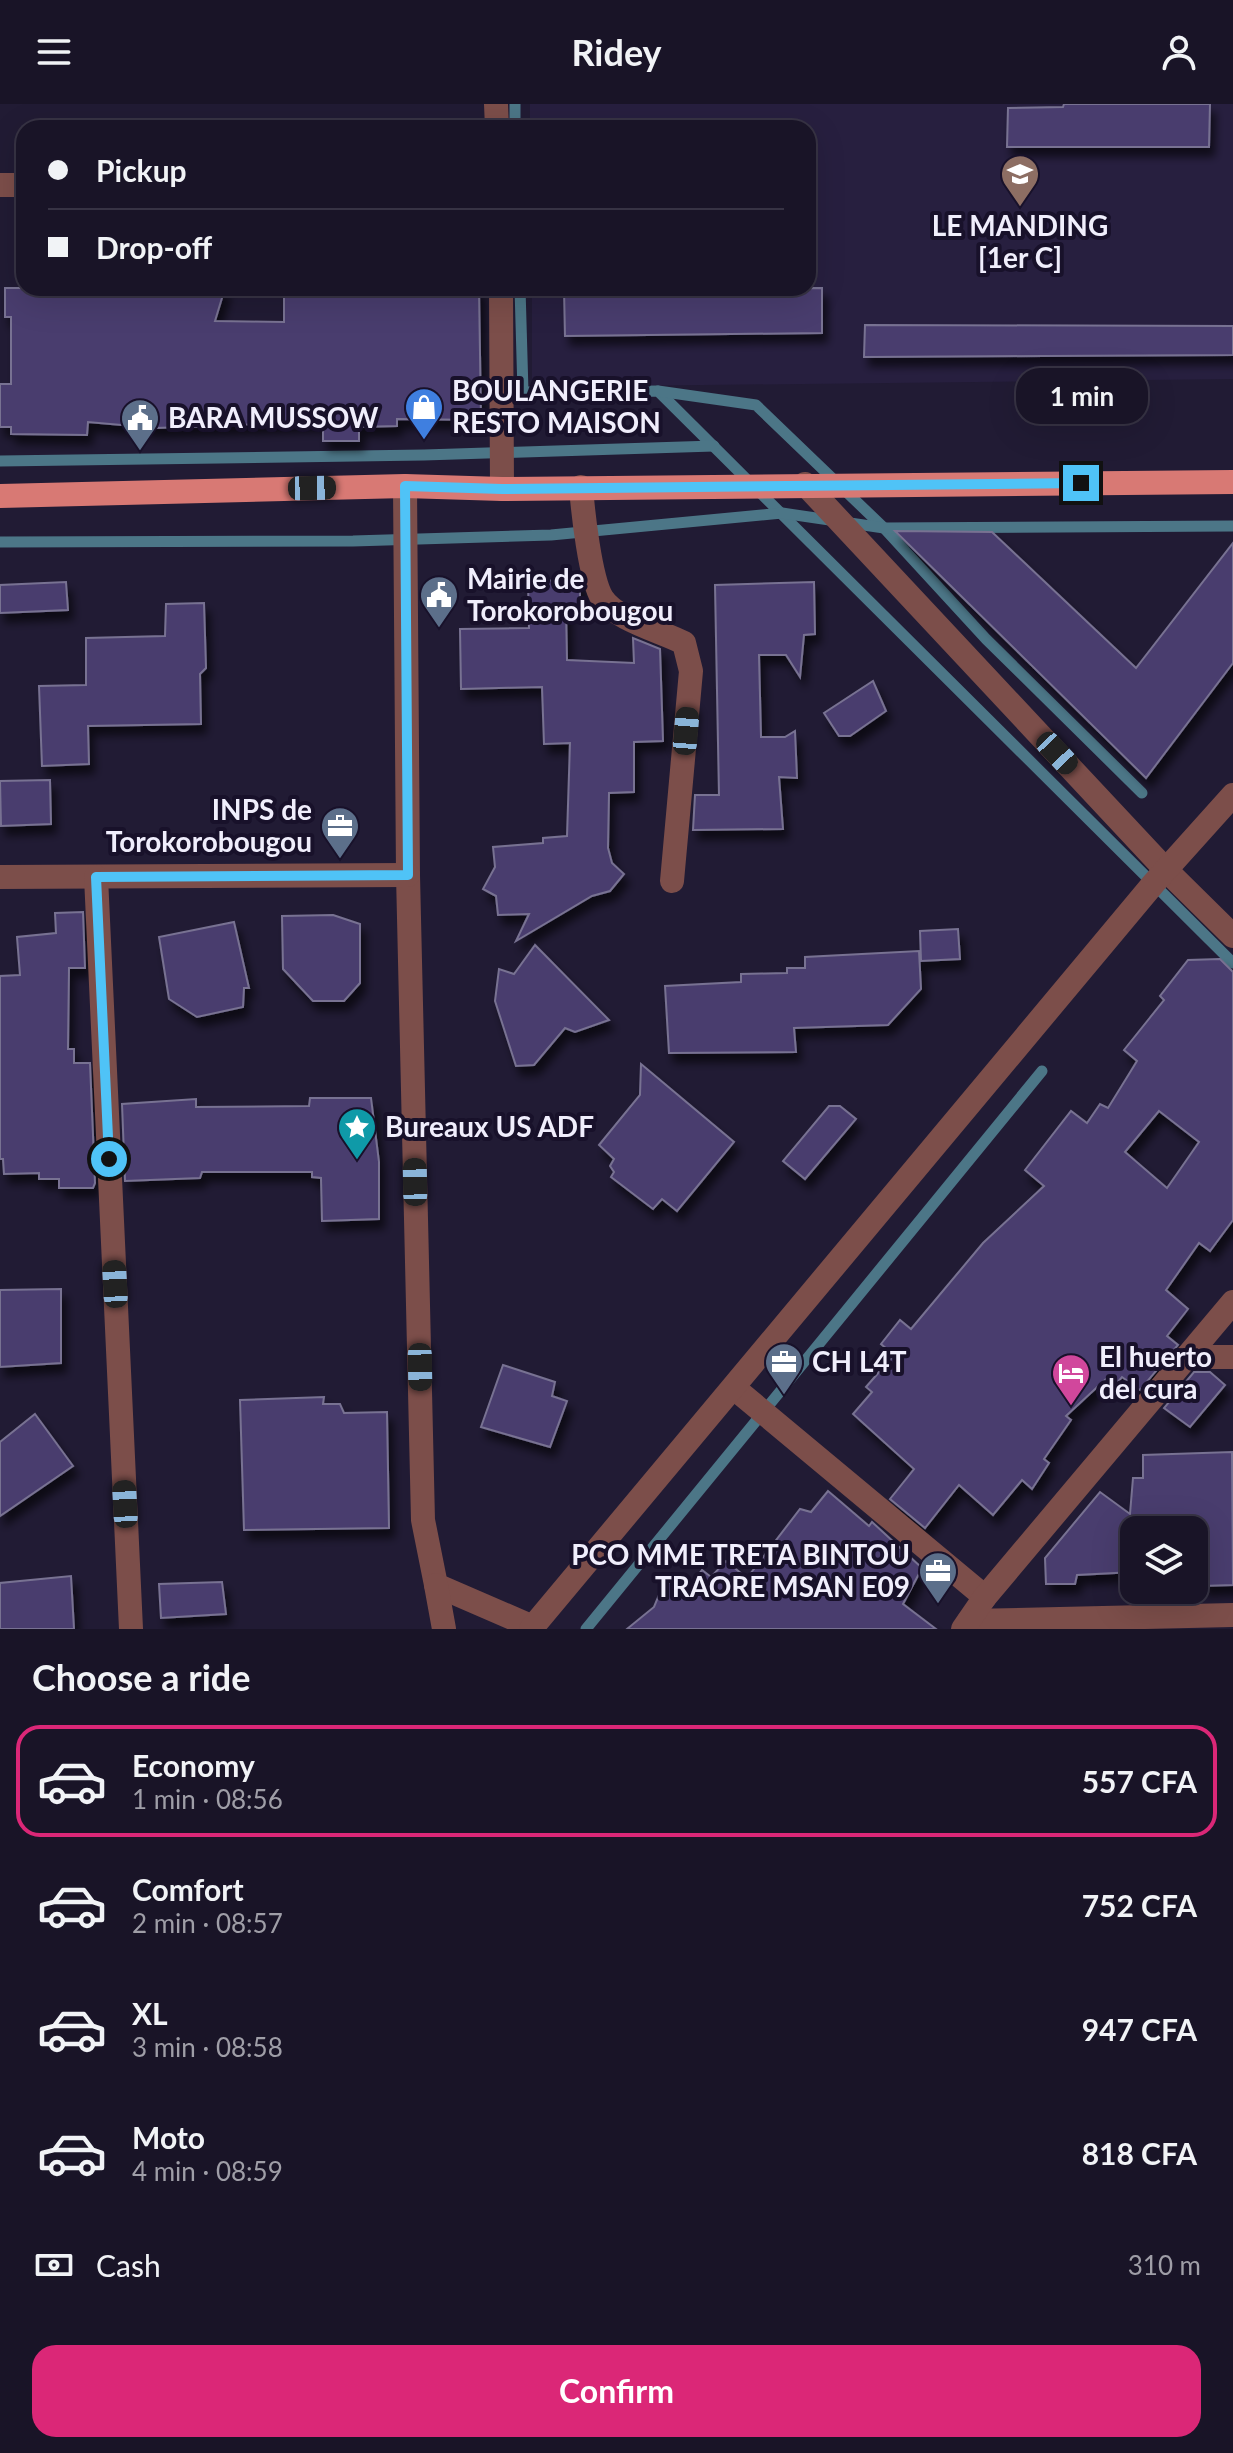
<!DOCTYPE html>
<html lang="en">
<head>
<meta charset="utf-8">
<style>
	body { margin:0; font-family:Lato,sans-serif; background:#221d2f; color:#f1f3f6; height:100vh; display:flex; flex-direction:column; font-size:30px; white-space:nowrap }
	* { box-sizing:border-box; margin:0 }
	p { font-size:26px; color:#9f9ea7 }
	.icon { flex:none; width:44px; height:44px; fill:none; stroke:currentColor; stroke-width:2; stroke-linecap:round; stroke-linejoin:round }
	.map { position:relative; height:1525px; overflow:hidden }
	.side { display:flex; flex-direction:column; background:#191427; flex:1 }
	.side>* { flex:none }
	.top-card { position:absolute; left:16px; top:16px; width:800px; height:176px; border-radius:24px; box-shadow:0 8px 32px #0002,0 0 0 2px #373344; display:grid; align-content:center; height:176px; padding:0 32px; background:#191427 }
	.tools { position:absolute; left:1120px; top:1412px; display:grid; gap:16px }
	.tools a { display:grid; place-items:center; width:88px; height:88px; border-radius:16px; background:#191427; box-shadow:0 8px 32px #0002,0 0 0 2px #373344; font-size:40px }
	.end { position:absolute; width:36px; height:36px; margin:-18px; border:10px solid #4fc3f7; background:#111; box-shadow:0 0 0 4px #111 }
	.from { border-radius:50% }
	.bubble { position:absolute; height:56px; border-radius:24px; background:#191427; box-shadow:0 8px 32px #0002,0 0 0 2px #373344; font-size:26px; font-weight:700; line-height:56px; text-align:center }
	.car { position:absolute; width:24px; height:48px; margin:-24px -12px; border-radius:10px; box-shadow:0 0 6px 2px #0007; background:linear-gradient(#222 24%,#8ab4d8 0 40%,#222 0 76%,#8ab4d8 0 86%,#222 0) }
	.top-card b { display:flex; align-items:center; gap:28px; height:76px; font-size:30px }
	.top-card b+b { border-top:2px solid #373344 }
	.top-card i { width:20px; height:20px; background:#f1f3f6 }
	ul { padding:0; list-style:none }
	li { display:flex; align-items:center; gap:24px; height:112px; margin:0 16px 12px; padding:0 16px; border:4px solid transparent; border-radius:24px }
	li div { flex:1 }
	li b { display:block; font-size:30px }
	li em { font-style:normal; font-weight:700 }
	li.selected { border-color:#db2777 }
	li>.icon { width:72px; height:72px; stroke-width:1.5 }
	h2 { padding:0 32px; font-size:36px; line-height:96px }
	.pay { display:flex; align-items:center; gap:20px; height:88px; padding:0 32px; font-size:30px }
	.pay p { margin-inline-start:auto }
	.action { display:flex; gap:16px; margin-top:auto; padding:16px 32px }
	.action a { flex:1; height:92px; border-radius:24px; background:#db2777; color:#fff; font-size:32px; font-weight:700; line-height:92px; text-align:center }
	header { display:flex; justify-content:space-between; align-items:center; height:104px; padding:0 32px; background:#191427; font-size:36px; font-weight:700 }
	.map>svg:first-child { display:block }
	.built { fill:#271f3f }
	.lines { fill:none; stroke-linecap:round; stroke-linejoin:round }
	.stream { stroke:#4c7687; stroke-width:11 }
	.building { fill:#493d6e; stroke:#787292; stroke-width:2; fill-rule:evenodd; filter:url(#shadow) }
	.minor { stroke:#7c4e4a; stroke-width:24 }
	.major { stroke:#d87974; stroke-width:24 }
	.route { stroke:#4fc3f7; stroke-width:10 }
	.labels { text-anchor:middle; stroke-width:8; stroke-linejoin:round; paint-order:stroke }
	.poi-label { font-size:28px; font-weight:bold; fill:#f0eefc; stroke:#18112a; text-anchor:start }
</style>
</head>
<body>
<header><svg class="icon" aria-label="menu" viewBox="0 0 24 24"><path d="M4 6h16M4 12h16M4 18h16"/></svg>Ridey<svg class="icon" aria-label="person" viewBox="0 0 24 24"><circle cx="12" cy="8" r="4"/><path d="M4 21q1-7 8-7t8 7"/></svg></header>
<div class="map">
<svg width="1233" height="1525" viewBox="0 0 1233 1525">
	<defs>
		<filter id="shadow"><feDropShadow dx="5" dy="9" stdDeviation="4" flood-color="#0009"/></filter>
	</defs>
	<rect width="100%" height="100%" fill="#211b34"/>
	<polygon class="built" points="530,0 1233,0 1233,275 532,283 532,184 808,184 808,24 530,24"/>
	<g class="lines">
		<g class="stream">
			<polyline points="515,0 515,24"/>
			<polyline points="520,184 523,288 658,287 1233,859"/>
			<polyline points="658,287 756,301 884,424 986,535 1142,689"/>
			<polyline points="0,357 424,351 714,342"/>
			<polyline points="0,438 353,437 551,431 782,409 884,424 1233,422"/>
			<polyline points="586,1525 1042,967"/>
		</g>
	</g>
	<g class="building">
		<polygon points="1064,0 1210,0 1209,43 1007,43 1008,4 1063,3"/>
		<polygon points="5,184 225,184 215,217 284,218 284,184 479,184 481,316 397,315 397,322 359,323 359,337 323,337 323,318 156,324 88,318 87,331 11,330 11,323 0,323 0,280 11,280 11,213 5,213"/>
		<polygon points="822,184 822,229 565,232 564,185"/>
		<polygon points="865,221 1233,222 1233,251 864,253"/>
		<polygon points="895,427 992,428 1136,564 1233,439 1233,559 1146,674"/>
		<polygon points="580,476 580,504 566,504 567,556 634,559 633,534 660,545 663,637 634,638 634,688 609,689 608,744 612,759 624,770 610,787 592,792 516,837 529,810 498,811 496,792 483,785 495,763 493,743 543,739 543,734 567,732 570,639 544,640 542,583 461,585 460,525 529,524 528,477"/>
		<polygon points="66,478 68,506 0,509 0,481"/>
		<polygon points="814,478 815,530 804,531 800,573 786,551 759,551 761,633 785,633 795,627 797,674 779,673 783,725 693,726 695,691 719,691 715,481"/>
		<polygon points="204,499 206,564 200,570 201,620 88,622 89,660 42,662 39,582 86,581 86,534 165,532 166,500"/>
		<polygon points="873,577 886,607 850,632 839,632 824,609"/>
		<polygon points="50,676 51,720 1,722 0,677"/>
		<polygon points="83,808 85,864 69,864 68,945 74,945 74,959 90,959 95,1079 93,1084 59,1084 59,1075 39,1075 39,1069 4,1070 3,1055 0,1055 0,872 20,871 17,833 56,829 55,809"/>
		<polygon points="333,811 360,820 360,879 344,897 313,897 283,865 282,812"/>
		<polygon points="234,818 249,884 244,884 243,903 197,913 169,895 159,833"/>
		<polygon points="958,825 960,855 921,857 920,827"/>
		<polygon points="535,841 609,916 575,928 565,924 534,961 516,962 495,897 499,865 514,870"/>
		<polygon points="919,847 921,885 888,921 794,924 796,948 669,949 665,882 741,878 741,870 787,869 787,864 805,864 805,853"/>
		<path d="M1220 855 1233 868V1116L1210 1147 1199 1139 1166 1186 1188 1205 1167 1232 1178 1241 1140 1286 1122 1273 1116 1280 1108 1273 1066 1312 1071 1316 1044 1355 1049 1359 1032 1385 1022 1376 993 1411 959 1381 925 1424 890 1395 914 1365 853 1310 872 1288 866 1283 894 1251 881 1240 900 1216 911 1225 983 1139 1044 1082 1025 1066 1071 1007 1087 1019 1100 1000 1108 1004 1137 957 1124 946 1164 896 1160 892 1188 856ZM1159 1007 1199 1038 1167 1084 1125 1048Z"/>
		<polygon points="641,960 734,1038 677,1107 662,1095 653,1105 611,1073 614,1068 610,1062 614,1055 599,1041 640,991"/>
		<polygon points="310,994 371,994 379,1058 379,1115 322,1117 321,1074 312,1073 312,1068 202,1068 200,1074 125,1077 122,1000 196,995 196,1003 309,1002"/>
		<polygon points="829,1002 840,1002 856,1015 805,1075 783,1057"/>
		<polygon points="61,1185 61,1259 0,1263 0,1186"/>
		<polygon points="503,1261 555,1278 552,1292 567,1297 550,1343 481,1323"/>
		<polygon points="1194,1268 1210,1268 1225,1281 1190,1323 1164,1304"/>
		<polygon points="324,1293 323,1300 340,1300 344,1309 387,1308 389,1424 244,1426 240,1296"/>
		<polygon points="35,1310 73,1362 0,1412 0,1338"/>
		<polygon points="1232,1348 1233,1481 1202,1482 1199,1426 1134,1426 1134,1468 1077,1471 1075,1480 1046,1480 1045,1454 1100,1388 1130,1410 1133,1374 1143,1374 1143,1351"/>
		<polygon points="828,1387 869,1422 872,1418 922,1464 903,1500 936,1525 627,1525 654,1503 661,1486 679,1470 691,1481 702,1466 711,1473 726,1457 747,1474 800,1405 811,1408"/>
		<polygon points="71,1472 74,1525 0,1525 0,1479"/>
		<polygon points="222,1478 226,1510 161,1514 159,1480"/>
	</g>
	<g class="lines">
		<g class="minor">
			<polyline points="496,0 497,24"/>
			<polyline points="0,81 24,81"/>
			<polyline points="501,184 502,385"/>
			<polyline points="805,380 1165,765 1233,832"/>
			<polyline points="405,382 408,771 423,1416 436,1481 533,1523"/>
			<path d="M581 383C583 408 590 474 602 494 616 516 661 527 684 539L691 567 672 777"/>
			<polyline points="0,773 408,771"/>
			<polyline points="96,773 131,1525"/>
			<polyline points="1186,1253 1233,1253"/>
			<polyline points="734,1284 985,1493"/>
			<polyline points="436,1481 444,1525"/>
			<polyline points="969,1517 1233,1511"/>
			<polyline points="531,1525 1154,779 1233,691"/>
			<polyline points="963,1525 985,1493 1233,1198"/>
		</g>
		<polyline class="major" points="0,392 405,382 502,385 1233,378"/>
	</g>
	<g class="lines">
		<polyline class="route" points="109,1055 96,773 408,771 405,382 502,385 1081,379"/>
	</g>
	<defs>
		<symbol id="school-pin" viewBox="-11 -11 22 30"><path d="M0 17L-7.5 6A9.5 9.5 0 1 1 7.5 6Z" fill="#8d6e63" stroke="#18112a"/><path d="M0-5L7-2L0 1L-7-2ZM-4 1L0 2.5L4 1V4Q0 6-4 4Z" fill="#fff"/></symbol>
		<symbol id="shop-pin" viewBox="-11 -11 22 30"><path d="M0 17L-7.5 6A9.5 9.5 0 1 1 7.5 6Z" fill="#3f7fe0" stroke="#18112a"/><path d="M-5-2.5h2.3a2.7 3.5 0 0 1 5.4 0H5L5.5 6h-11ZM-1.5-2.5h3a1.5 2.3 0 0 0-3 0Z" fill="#fff"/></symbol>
		<symbol id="civic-pin" viewBox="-11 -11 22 30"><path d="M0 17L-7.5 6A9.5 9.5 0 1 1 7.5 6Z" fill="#5c6f8a" stroke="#18112a"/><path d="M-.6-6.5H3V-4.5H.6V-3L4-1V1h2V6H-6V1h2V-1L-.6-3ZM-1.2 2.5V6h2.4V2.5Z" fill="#fff"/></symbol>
		<symbol id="office-pin" viewBox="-11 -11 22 30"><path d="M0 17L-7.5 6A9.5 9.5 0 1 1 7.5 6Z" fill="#5c6f8a" stroke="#18112a"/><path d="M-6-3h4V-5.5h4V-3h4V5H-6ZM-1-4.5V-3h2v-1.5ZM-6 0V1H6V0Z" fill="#fff"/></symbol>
		<symbol id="sight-pin" viewBox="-11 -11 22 30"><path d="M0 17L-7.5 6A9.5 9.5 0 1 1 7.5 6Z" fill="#0f9aa8" stroke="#18112a"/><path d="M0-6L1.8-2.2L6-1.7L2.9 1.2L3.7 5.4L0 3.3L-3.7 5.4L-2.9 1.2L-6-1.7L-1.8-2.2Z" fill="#fff"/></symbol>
		<symbol id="hotel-pin" viewBox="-11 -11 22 30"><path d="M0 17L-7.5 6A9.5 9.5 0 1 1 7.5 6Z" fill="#d1479c" stroke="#18112a"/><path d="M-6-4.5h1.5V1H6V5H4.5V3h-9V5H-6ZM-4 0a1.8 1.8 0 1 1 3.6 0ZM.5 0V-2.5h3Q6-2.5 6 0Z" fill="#fff"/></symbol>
	</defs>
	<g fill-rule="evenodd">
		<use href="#school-pin" x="998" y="48" width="44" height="60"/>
		<use href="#shop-pin" x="402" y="281" width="44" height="60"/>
		<use href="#civic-pin" x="118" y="292" width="44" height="60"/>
		<use href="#civic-pin" x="417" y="469" width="44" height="60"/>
		<use href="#office-pin" x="318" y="700" width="44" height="60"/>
		<use href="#sight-pin" x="335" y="1001" width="44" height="60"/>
		<use href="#office-pin" x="762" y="1236" width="44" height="60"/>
		<use href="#hotel-pin" x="1049" y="1247" width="44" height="60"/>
		<use href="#office-pin" x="916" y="1445" width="44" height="60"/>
	</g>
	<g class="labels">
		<g class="poi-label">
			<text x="1020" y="132" text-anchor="middle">LE MANDING<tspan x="1020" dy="32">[1er C]</tspan></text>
			<text x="452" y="297">BOULANGERIE<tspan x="452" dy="32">RESTO MAISON</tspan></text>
			<text x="168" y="324">BARA MUSSOW</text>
			<text x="467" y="485">Mairie de<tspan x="467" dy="32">Torokorobougou</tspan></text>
			<text x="312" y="716" text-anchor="end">INPS de<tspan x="312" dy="32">Torokorobougou</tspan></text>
			<text x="385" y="1033">Bureaux US ADF</text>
			<text x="1099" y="1263">El huerto<tspan x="1099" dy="32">del cura</tspan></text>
			<text x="812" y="1268">CH L4T</text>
			<text x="910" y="1461" text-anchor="end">PCO MME TRETA BINTOU<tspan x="910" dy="32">TRAORE MSAN E09</tspan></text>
		</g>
	</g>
</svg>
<div class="tools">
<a><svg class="icon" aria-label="layers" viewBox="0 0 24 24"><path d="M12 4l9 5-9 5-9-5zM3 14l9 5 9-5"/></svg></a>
</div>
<i class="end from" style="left:109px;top:1055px"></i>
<i class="end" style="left:1081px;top:379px"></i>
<div class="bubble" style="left:1016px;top:264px;width:132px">1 min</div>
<i class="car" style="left:312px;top:384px;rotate:89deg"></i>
<i class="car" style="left:686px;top:627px;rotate:5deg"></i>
<i class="car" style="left:1057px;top:649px;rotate:137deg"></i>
<i class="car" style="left:415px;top:1078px;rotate:359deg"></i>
<i class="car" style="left:115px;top:1180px;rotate:357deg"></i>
<i class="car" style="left:420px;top:1263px;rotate:179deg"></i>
<i class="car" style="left:125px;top:1400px;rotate:357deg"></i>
<div class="top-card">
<b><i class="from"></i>Pickup</b>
<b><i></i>Drop-off</b>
</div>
</div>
<section class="side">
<h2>Choose a ride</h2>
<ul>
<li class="selected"><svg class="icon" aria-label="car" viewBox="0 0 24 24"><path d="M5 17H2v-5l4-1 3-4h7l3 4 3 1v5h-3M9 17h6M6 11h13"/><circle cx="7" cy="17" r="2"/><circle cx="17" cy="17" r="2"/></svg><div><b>Economy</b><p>1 min · 08:56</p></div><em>557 CFA</em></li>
<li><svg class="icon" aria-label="car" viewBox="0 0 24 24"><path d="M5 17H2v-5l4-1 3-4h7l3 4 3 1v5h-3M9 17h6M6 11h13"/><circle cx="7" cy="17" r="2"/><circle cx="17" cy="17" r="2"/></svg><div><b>Comfort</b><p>2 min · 08:57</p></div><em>752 CFA</em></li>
<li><svg class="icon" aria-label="car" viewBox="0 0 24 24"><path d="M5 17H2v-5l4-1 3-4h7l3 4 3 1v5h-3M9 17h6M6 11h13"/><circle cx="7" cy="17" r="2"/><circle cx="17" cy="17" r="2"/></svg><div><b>XL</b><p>3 min · 08:58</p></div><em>947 CFA</em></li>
<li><svg class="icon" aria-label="car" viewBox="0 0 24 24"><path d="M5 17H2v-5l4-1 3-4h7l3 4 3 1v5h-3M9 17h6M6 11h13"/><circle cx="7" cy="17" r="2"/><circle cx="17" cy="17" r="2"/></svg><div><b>Moto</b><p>4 min · 08:59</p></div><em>818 CFA</em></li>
</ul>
<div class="pay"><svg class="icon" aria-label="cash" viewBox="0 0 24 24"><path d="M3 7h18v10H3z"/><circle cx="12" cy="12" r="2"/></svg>Cash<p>310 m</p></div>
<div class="action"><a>Confirm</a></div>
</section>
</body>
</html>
